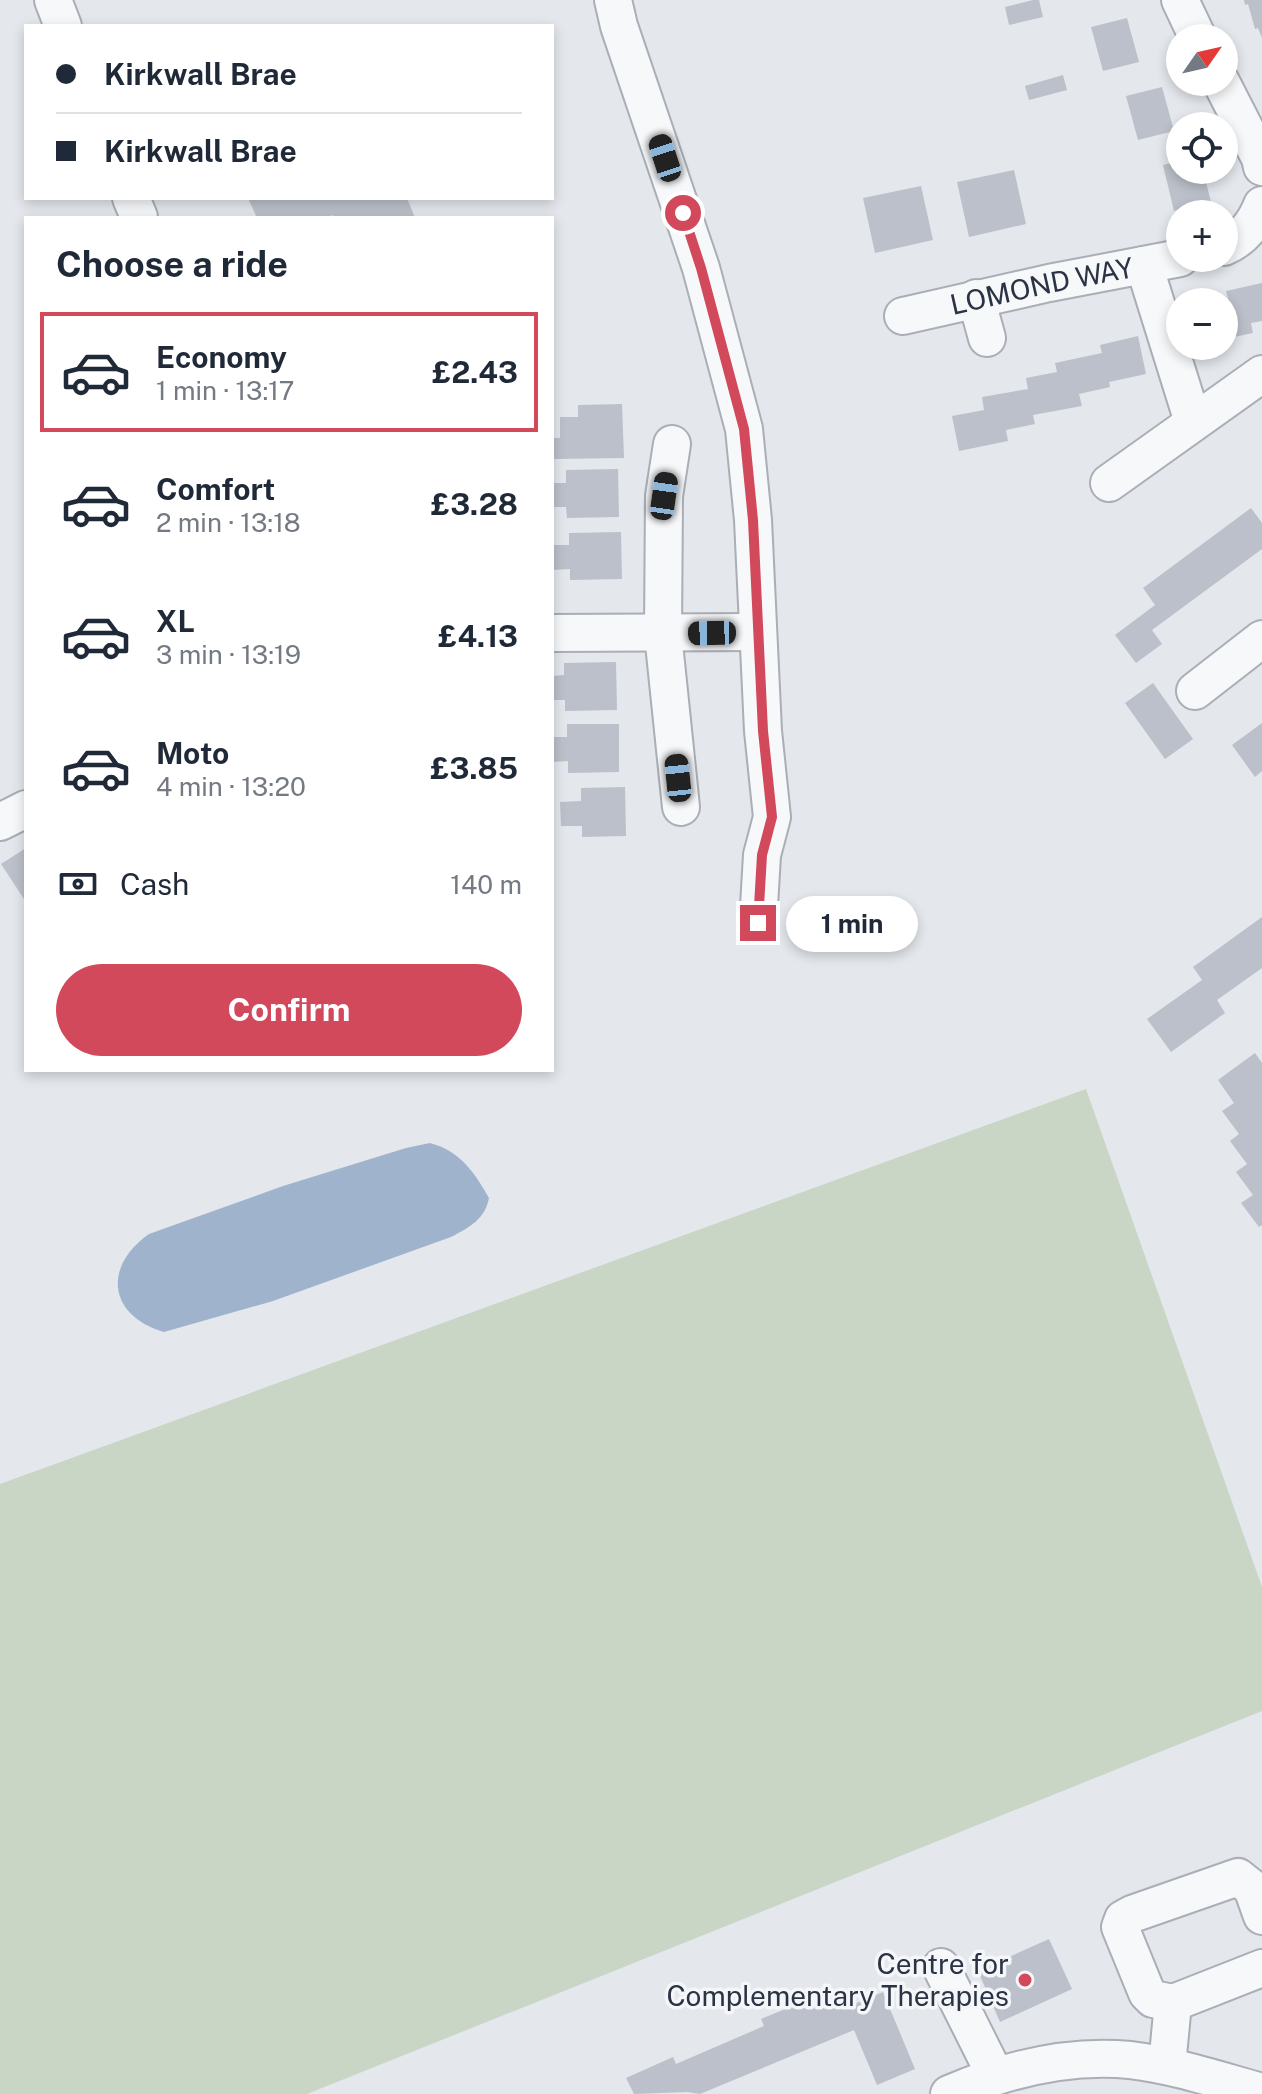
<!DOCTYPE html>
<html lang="en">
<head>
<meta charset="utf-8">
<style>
	body { margin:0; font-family:"Public Sans",sans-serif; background:#f2f2f3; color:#1f2937; height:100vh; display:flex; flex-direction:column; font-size:30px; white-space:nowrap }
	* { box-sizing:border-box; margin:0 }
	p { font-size:26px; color:#747a83 }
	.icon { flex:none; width:44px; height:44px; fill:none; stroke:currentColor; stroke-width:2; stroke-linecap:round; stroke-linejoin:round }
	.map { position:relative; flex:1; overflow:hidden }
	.sheet { position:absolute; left:24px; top:216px; width:530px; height:856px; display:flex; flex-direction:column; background:#fff; border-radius:0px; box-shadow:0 4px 12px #0003 }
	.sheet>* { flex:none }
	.banner { position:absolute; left:24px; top:24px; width:530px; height:176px; border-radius:0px; box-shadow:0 4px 12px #0003; display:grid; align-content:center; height:176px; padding:0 32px; background:#fff }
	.needle { width:52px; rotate:56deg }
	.buttons { position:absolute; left:1166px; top:24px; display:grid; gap:16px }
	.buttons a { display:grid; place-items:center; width:72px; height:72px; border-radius:50%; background:#fff; box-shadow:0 4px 12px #0003; font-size:40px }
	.end { position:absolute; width:36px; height:36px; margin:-18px; border:10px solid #d1495b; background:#fff; box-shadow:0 0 0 4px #fff }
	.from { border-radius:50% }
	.bubble { position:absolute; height:56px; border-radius:28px; background:#fff; box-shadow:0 4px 12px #0003; font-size:26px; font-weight:700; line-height:56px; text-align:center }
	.car { position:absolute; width:24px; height:48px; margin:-24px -12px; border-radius:10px; box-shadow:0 0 6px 2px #0007; background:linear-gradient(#222 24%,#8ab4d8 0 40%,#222 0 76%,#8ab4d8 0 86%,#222 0) }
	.banner b { display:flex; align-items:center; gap:28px; height:76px; font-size:30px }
	.banner b+b { border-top:2px solid #e0e1e3 }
	.banner i { width:20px; height:20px; background:#1f2937 }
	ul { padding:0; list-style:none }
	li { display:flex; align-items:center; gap:24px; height:120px; margin:0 16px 12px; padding:0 16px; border:4px solid transparent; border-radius:0px }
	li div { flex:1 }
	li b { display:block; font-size:30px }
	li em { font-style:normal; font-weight:700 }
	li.active { border-color:#d1495b }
	li>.icon { width:72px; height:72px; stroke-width:1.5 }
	h2 { padding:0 32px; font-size:36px; line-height:96px }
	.pay { display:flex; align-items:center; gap:20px; height:88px; padding:0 32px; font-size:30px }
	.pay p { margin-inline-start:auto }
	.primary-button { display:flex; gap:16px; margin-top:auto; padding:16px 32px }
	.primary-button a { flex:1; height:92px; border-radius:48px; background:#d1495b; color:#fff; font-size:32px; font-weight:700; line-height:92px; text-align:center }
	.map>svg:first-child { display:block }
	.green { fill:#c9d6c5 }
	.water { fill:#9fb4cc }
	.building { fill:#bbc0ca }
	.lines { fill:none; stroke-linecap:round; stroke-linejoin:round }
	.minor-casing { stroke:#a9aeb7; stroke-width:40 }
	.minor { stroke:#f7f8fa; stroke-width:36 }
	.route { stroke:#d1495b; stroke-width:10 }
	.poi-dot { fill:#d1495b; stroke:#f4f6f9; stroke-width:3 }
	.labels { text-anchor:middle; stroke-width:7; stroke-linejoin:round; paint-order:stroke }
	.street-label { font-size:28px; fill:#2b3445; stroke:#f4f6f9 }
	.poi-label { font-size:28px; fill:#2b3445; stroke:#f4f6f9; text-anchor:end }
</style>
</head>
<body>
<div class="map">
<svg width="1262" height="2094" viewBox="0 0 1262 2094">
	<rect width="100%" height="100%" fill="#e4e7ec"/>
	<polygon class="green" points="1086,1089 1262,1587 1262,1711 307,2094 0,2094 0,1484"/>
	<path class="water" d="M430 1143C460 1151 474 1172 489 1198 485 1219 470 1227 451 1237L273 1301 164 1332C109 1316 102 1267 149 1234L283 1186 406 1148Z"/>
	<g class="building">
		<polygon points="1033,0 1039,0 1043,17 1009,25 1005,7"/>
		<polygon points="1244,0 1262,0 1262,38 1258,28 1255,29 1248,4 1245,5"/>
		<polygon points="1127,18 1139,62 1103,71 1091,27"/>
		<polygon points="1063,75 1067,90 1029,100 1025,86"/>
		<polygon points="1162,87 1174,131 1138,140 1126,96"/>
		<polygon points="1180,161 1180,170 1203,170 1211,202 1174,211 1163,165"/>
		<polygon points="1014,170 1026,224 969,237 957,182"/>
		<polygon points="921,186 933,240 875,253 863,198"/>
		<polygon points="248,198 407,198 415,218 335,218 333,215 324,218 257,218"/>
		<polygon points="1262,283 1262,321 1251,323 1253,333 1224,339 1224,304 1229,303 1226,291"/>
		<polygon points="1138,336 1146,374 1109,382 1110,387 1079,394 1082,406 1033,415 1035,424 1006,430 1008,441 959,451 952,416 984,410 982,397 1028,389 1026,378 1057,372 1055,363 1102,353 1100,345"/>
		<polygon points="622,404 624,458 552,459 552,438 560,438 560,417 578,417 578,405"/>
		<polygon points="618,469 619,517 567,518 566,507 552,507 552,483 566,483 566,470"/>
		<polygon points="1251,508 1262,523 1262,549 1152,630 1162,644 1136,663 1115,635 1155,605 1143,588"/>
		<polygon points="621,532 622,579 570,580 570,569 552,570 552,545 569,545 569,533"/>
		<polygon points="616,662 617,710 565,711 565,700 552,700 552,676 564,675 564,663"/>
		<polygon points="1153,683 1193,739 1165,759 1125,703"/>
		<polygon points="1262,723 1262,771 1255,777 1232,745"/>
		<polygon points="567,724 619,724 619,772 568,773 568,761 552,762 552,737 567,737"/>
		<polygon points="625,787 626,836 582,837 582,826 561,826 560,802 581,801 581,788"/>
		<polygon points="26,848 26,902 1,864"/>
		<polygon points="1262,917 1262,968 1217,1000 1225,1013 1171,1052 1147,1019 1202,980 1193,967"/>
		<polygon points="1255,1053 1262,1063 1262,1225 1259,1227 1241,1203 1253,1195 1236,1172 1247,1164 1230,1141 1239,1134 1222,1111 1234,1103 1218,1080"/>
		<polygon points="1049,1939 1072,1989 1000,2022 978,1971"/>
		<polygon points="837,1988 845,2008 883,1992 915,2069 877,2085 854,2030 700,2094 688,2092 634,2094 626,2078 673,2057 676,2064 764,2026 761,2019"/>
	</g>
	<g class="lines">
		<defs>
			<g id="minor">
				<polyline points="53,0 63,26"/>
				<polyline points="613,0 619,26 701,268 744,429 753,520 763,731 772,817 762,855 758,923"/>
				<polyline points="1180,0 1198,38"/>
				<polyline points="1221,82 1260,158 1262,167"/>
				<polyline points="131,198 139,217"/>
				<path d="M1224 247C1243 239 1255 223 1262 205"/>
				<polyline points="1144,265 1193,422"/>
				<polyline points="976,298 987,338"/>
				<path id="s1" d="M903 316 1049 283 1180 258"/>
				<polyline points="672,444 664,496 663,634 681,807"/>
				<polyline points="1109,483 1262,374"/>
				<polyline points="552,633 757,632"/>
				<polyline points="1195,691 1262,639"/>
				<polyline points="0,822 26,809"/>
				<polyline points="1262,1916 1252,1888 1238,1877 1132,1914 1123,1919 1120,1927 1147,1993 1153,1999 1173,2003 1262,1968"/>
				<polyline points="941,1967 995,2075"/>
				<polyline points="1167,2066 1173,2003"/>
				<path d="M949 2094C1005 2070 1068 2054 1130 2060 1174 2065 1218 2080 1262 2092"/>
			</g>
		</defs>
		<use href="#minor" class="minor-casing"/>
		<use href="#minor" class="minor"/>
	</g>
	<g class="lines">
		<polyline class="route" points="683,213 701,268 744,429 753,520 763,731 772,817 762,855 758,923"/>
	</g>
	<circle class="poi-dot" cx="1025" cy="1980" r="8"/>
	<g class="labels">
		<g class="street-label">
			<text dy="10" stroke="none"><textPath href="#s1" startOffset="142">LOMOND WAY</textPath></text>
		</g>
		<g class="poi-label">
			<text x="1009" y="1974">Centre for<tspan x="1009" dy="32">Complementary Therapies</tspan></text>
		</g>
	</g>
</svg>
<div class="buttons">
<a><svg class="needle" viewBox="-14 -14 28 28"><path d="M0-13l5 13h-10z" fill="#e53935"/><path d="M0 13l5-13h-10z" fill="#747a83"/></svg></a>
<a><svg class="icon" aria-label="locate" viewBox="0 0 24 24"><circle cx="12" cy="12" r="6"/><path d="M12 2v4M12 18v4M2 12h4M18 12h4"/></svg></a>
<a>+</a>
<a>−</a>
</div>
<i class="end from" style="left:683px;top:213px"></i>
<i class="end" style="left:758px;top:923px"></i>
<div class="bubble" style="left:786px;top:896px;width:132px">1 min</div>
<i class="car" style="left:665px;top:158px;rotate:342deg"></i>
<i class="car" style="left:664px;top:496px;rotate:8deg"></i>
<i class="car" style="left:712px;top:633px;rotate:269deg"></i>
<i class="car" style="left:678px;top:778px;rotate:354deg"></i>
<div class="banner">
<b><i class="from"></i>Kirkwall Brae</b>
<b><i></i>Kirkwall Brae</b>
</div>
<section class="sheet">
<h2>Choose a ride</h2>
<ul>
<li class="active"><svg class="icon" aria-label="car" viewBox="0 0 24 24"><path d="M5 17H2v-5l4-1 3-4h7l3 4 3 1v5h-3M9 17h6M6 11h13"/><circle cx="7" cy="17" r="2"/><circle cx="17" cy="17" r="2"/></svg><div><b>Economy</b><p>1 min · 13:17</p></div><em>£2.43</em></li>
<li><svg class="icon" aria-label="car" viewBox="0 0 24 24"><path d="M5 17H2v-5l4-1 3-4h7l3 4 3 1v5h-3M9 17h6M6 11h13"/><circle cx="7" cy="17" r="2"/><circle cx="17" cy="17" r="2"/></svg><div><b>Comfort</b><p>2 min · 13:18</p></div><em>£3.28</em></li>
<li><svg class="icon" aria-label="car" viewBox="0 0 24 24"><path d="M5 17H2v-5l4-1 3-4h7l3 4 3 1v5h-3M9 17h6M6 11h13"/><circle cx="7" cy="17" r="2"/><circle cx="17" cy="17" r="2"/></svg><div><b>XL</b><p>3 min · 13:19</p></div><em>£4.13</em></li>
<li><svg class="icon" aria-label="car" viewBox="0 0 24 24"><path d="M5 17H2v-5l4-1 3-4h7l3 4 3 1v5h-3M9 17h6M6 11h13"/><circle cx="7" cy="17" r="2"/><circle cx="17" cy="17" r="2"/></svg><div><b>Moto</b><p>4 min · 13:20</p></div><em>£3.85</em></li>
</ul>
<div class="pay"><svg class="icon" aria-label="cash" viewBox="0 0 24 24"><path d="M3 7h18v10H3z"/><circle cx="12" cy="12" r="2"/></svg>Cash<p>140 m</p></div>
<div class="primary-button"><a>Confirm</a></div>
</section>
</div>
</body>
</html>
